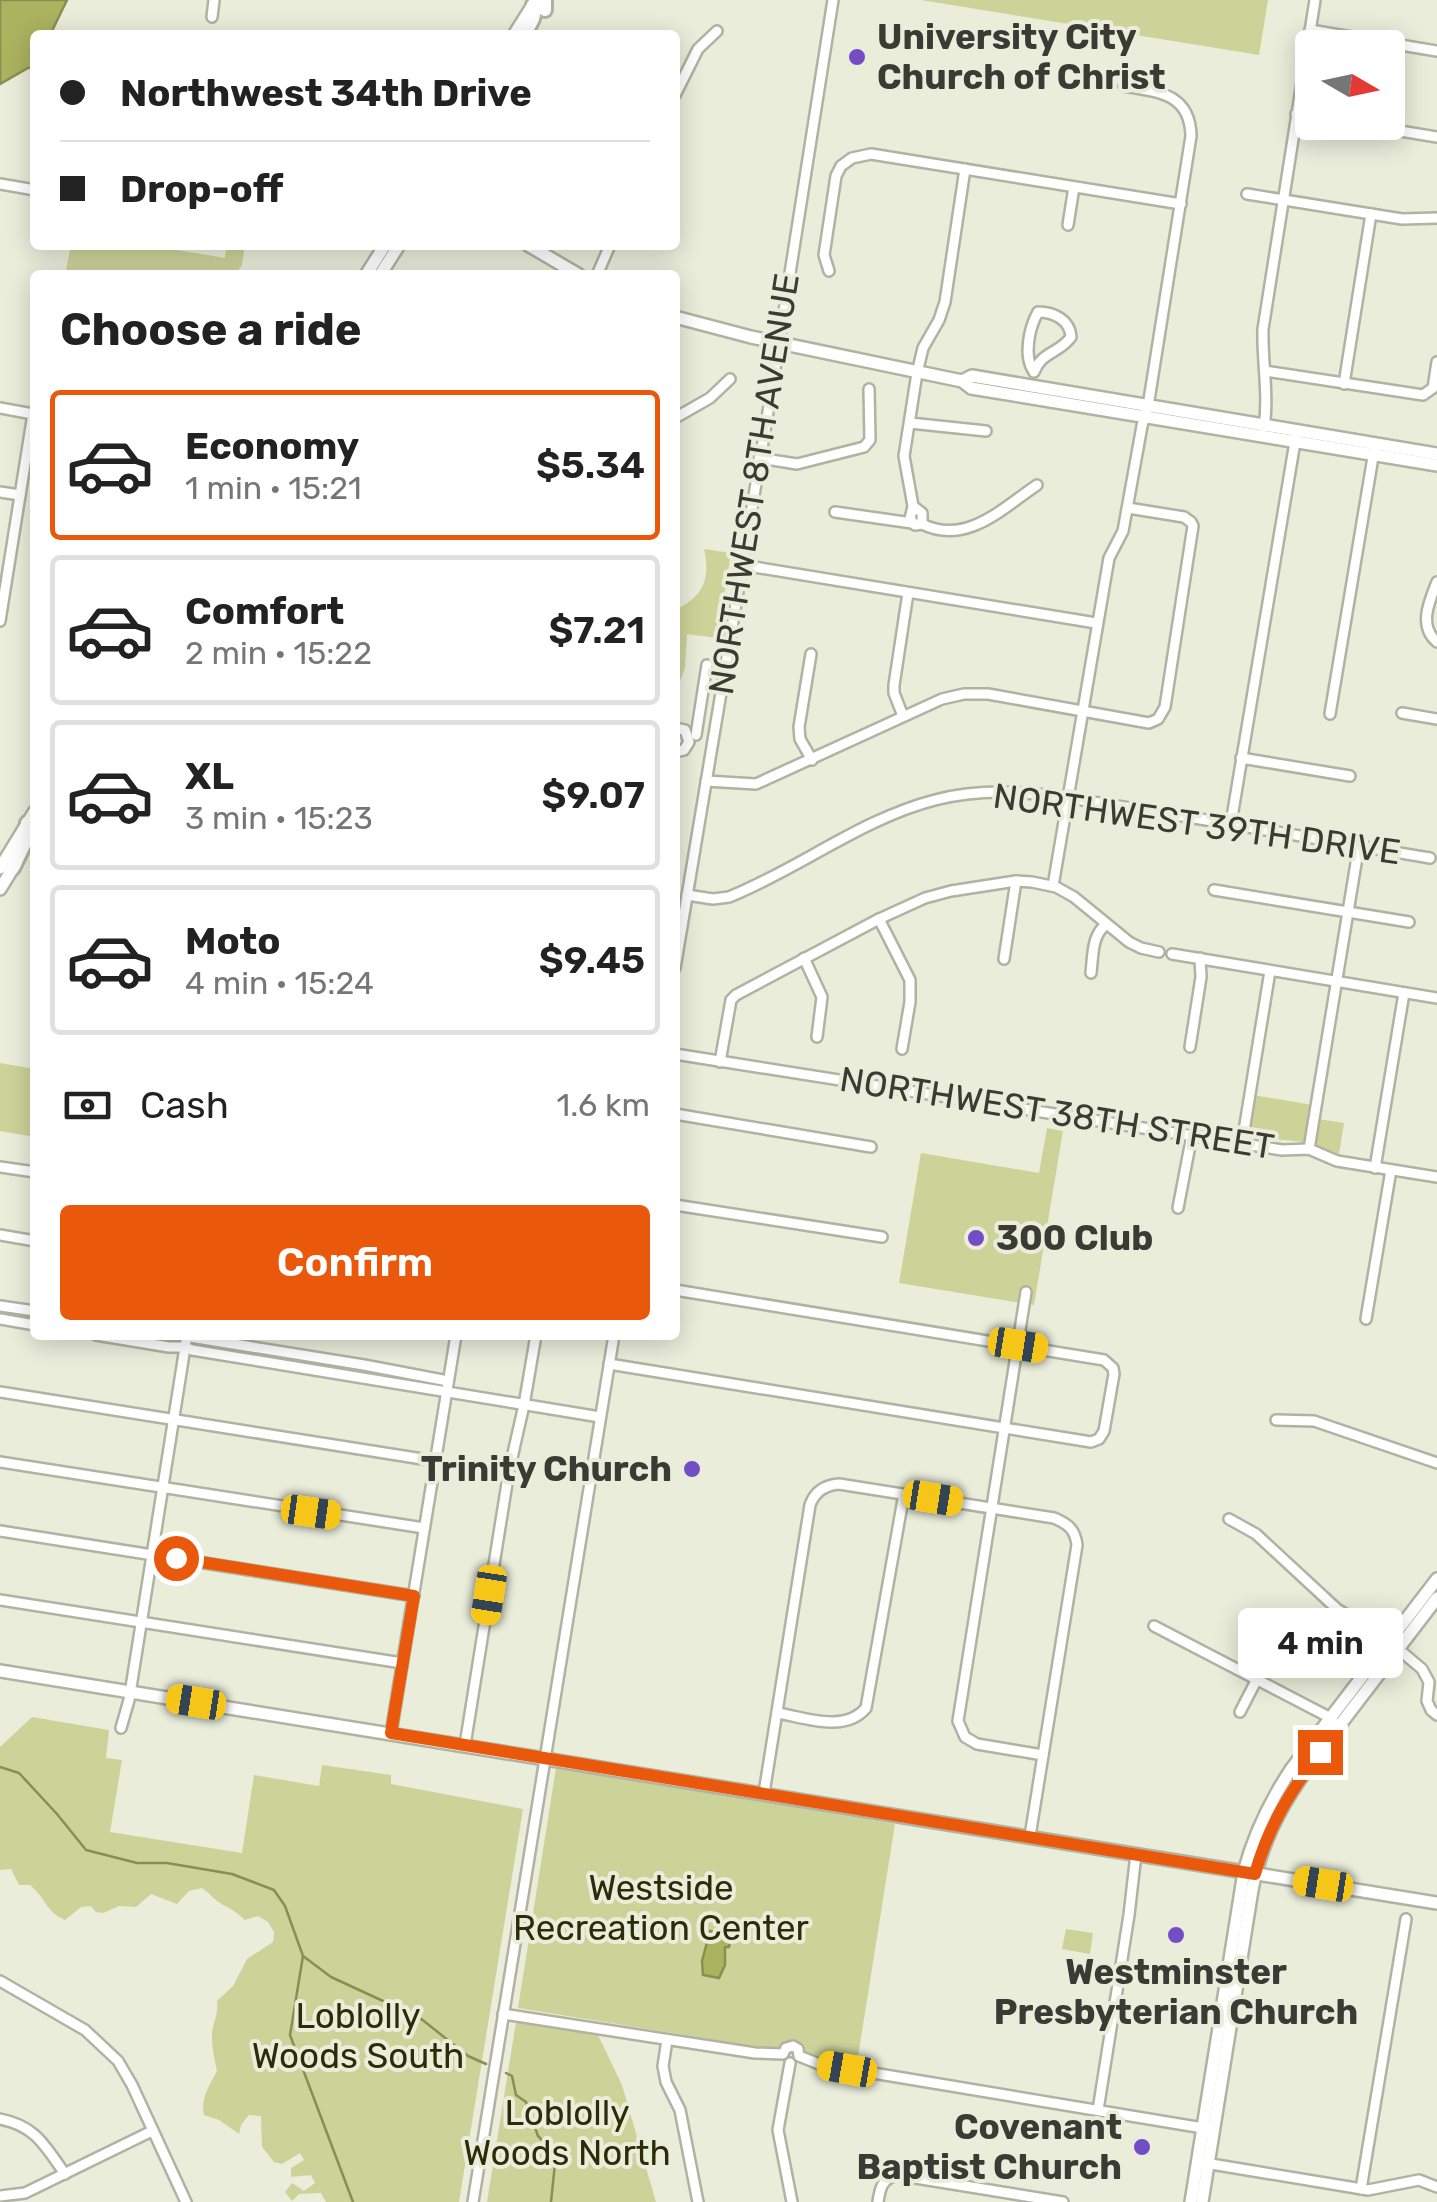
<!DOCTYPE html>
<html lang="en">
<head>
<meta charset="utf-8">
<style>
	body { margin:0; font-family:Rubik,sans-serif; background:#f6f6f6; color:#222; height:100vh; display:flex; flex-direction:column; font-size:38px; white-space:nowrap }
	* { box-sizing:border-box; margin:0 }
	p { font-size:32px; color:#767676 }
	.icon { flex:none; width:55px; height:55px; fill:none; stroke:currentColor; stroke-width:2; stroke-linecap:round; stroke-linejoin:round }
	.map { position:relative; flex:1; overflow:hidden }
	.side { position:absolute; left:30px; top:270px; width:650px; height:1070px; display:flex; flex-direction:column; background:#fff; border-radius:10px; box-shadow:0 5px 25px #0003 }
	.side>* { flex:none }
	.top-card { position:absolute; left:30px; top:30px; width:650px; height:220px; border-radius:10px; box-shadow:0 5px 25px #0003; display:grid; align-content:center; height:220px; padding:0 30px; background:#fff }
	.needle { width:65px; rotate:99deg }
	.buttons { position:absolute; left:1295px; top:30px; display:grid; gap:20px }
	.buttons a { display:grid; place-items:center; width:110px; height:110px; border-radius:10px; background:#fff; box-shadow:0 5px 25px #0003; font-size:50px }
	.end { position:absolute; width:45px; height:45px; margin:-22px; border:12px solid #ea580c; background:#fff; box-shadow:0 0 0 5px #fff }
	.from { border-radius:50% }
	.bubble { position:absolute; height:70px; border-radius:10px; background:#fff; box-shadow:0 5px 25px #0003; font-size:32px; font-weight:600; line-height:70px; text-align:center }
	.car { position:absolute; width:30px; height:60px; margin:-30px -15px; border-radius:12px; box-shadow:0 0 8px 2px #0007; background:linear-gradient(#f5c518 24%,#345 0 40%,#f5c518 0 76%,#345 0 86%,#f5c518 0) }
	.top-card b { display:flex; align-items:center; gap:35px; height:95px; font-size:38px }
	.top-card b+b { border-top:2px solid #e0e0e0 }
	.top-card i { width:25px; height:25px; background:#222 }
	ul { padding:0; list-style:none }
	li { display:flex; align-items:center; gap:30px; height:150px; margin:0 20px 15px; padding:0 10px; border:5px solid #e0e0e0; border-radius:10px }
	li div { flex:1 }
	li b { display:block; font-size:38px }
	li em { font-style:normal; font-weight:600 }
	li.on { border-color:#ea580c }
	li>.icon { width:90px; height:90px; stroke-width:1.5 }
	h2 { padding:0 30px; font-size:45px; line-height:120px }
	.pay { display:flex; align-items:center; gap:25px; height:110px; padding:0 30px; font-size:38px }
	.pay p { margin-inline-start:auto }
	.cta { display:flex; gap:20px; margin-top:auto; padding:20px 30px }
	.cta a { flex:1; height:115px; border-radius:10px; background:#ea580c; color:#fff; font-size:40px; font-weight:600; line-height:115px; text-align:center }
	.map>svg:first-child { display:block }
	.green { fill:#ccd399 }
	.water { fill:#abb35f; stroke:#898f52; stroke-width:2.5 }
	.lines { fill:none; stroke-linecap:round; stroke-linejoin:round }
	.stream { stroke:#898f52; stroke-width:2.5 }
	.minor-casing { stroke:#b0b3a1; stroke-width:14 }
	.major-casing { stroke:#b0b3a1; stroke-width:16 }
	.highway-casing { stroke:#b0b3a1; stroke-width:18 }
	.minor { stroke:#fff; stroke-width:9 }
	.major { stroke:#fff; stroke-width:11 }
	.highway { stroke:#fff; stroke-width:12 }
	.route { stroke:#ea580c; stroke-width:12 }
	.poi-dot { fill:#734dc6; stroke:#eaedda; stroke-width:4 }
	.labels { text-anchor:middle; stroke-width:8; stroke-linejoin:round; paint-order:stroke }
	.poi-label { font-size:35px; font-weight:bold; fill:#3a3b34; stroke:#eaedda; text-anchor:start }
	.street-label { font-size:35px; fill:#3a3b34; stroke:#eaedda }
	.park-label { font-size:35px; fill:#2a2d07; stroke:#eaedda }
</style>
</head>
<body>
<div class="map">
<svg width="1437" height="2202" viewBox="0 0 1437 2202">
	<rect width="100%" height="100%" fill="#eaedda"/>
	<g class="green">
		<polygon points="921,0 1268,0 1259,55"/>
		<polygon points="71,245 147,245 225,258 227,245 245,245 242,265 235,275 65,275"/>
		<path d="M704 549 731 553 717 638 687 634 685 668 675 695V610C703 597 711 579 704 549Z"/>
		<polygon points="0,1063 35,1069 35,1137 0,1131"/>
		<polygon points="1253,1095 1313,1105 1318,1119 1344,1123 1339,1154 1304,1142 1246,1136"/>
		<polygon points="1047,1128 1063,1131 1034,1305 899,1283 921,1153 1039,1173"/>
		<path d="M32 1717 109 1730 106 1758 122 1760 110 1832 242 1853 254 1775 319 1786 322 1765 391 1775V1784L523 1809 459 2202H326L321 2193 299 2194 292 2201 285 2192 292 2183 304 2191 315 2183 311 2175 291 2177V2168L304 2160 300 2153 282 2164 274 2162 262 2147 261 2116 249 2115 241 2125 239 2134 219 2120 204 2115C200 2099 210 2084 217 2071 214 2058 210 2039 213 2027 216 2016 218 2012 217 2001L233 1986 247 1959 273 1942 274 1932 268 1922 258 1916 245 1920C233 1909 232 1910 220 1903 213 1899 209 1892 202 1888L189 1891 177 1904 151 1894 136 1907 119 1906 103 1913 96 1912 91 1906 81 1907 65 1920C47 1913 44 1896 30 1885H19L11 1869 0 1870V1747Z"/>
		<polygon points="556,1768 895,1824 857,2063 518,2008"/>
		<polygon points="1066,1929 1093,1933 1090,1954 1062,1949"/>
		<polygon points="516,2022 598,2035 622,2085 656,2202 487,2202"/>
	</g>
	<g class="water">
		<polygon points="0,0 67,0 50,35 35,35 35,67 28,68 0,84"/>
		<polygon points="710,1931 731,1934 729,1947 725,1947 725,1965 719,1978 703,1975 702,1961"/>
	</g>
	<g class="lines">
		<g class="stream">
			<polyline points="0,1767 19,1773 57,1814 86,1850 137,1863 167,1863 232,1874 274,1890 285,1906 303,1956 331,1977 420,2018 468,2056 486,2064"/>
			<polyline points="303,1956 290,2035 353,2202"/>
			<polyline points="506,2073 512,2076 516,2095 526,2102 538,2136 556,2154 551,2202"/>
		</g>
		<defs>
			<g id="minor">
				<polyline points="212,17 214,0"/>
				<polyline points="1310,30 1437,51"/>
				<polyline points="675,95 698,49 717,31"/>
				<polyline points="1296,114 1312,117"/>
				<polyline points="1346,122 1437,137"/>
				<polyline points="0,184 35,190"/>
				<polyline points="1247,194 1402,219 1437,218"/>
				<polyline points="1068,225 1074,187"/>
				<polyline points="829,271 824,255 836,176 841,166 852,158 871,154 1181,204"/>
				<polyline points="597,275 610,245"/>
				<path d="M1038 312C1054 312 1070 320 1071 337 1060 353 1041 352 1034 372 1023 357 1029 328 1038 312Z"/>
				<polyline points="1265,371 1423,395 1433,388 1437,362"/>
				<polyline points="1344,384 1371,214"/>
				<polyline points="0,408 33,414 0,621"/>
				<polyline points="675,418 710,398 730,379"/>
				<polyline points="910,423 986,431"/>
				<path d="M1264 427C1269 395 1262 362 1263 329L1315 0"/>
				<polyline points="759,458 797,464 864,447 870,440 869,389"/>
				<polyline points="0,492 20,495"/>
				<polyline points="913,506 922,513 922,524 915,525 910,519 913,506 904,456 917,373 923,348 939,320 945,302 965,169"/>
				<polyline points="835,512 912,523"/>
				<path d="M922 524C966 546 1003 508 1037 485"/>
				<polyline points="742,565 1096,623"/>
				<path d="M1437 582C1429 602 1418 626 1437 642"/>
				<polyline points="811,654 799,727 800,739 812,760"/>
				<polyline points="1402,713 1437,719"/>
				<polyline points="1330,714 1374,451"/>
				<polyline points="903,716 894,693 894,685 908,593"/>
				<polyline points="675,728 685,730 689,742 684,750 675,752"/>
				<polyline points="696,735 707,665"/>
				<polyline points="1241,758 1350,776"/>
				<polyline points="706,781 756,784 942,699 964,694 988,694 1149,723 1158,719 1165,707 1193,526 1191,522 1184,517 1128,508"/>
				<polyline points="1231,823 1296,436"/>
				<path d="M1053 886 1109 558 1123 531 1142 426 1149 400 1191 136C1190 93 1158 92 1124 86"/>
				<polyline points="1214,890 1409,922"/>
				<path d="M687 895 713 899 729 897C799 869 861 819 935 800 1006 782 1067 799 1138 809 1235 824 1332 842 1430 858"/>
				<polyline points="879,919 910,980 910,1002 902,1049"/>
				<polyline points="1172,954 1437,998"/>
				<polyline points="804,958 822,997 817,1037"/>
				<polyline points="1004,959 1016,881"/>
				<polyline points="675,968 771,394 833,0"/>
				<path d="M1091 973C1093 956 1092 934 1106 925"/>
				<polyline points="1190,1047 1201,977 1200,958"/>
				<polyline points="675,1054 1282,1150 1309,1149 1337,1161 1437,1177"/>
				<polyline points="720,1062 731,1000 736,995 879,919 925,898 951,891 1016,881 1032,882 1056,887 1074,897 1129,942 1141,948 1159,952"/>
				<polyline points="675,1114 871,1147"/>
				<polyline points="1242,1143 1270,971"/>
				<polyline points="1309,1149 1359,845"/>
				<polyline points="0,1167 35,1172"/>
				<polyline points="1375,1168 1404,993"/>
				<polyline points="675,1205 882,1237"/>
				<polyline points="1178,1208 1192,1135"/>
				<polyline points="0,1235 35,1241"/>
				<polyline points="1026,1292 958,1721 965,1737 977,1744 1043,1755"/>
				<polyline points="0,1306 35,1311"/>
				<polyline points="0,1319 35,1325"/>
				<polyline points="1366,1319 1391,1170"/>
				<polyline points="96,1335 169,1347 185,1347 192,1350 600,1417"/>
				<polyline points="178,1335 364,1365 448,1381"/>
				<polyline points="609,1364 1091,1442 1099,1439 1104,1431 1114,1374 1113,1368 1104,1360 675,1290"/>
				<polyline points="0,1392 435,1461"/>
				<polyline points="1276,1420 1314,1421 1437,1463"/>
				<polyline points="0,1462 424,1528"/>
				<polyline points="1229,1519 1256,1534 1337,1609 1384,1637 1422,1669 1429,1682 1427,1701 1431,1710 1437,1715"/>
				<polyline points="0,1531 414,1596"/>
				<polyline points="0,1600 402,1663"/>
				<polyline points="1154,1626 1325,1715 1339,1726"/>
				<polyline points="1240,1712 1257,1679"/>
				<path d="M778 1713C806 1718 845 1733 866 1708L904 1494"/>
				<polyline points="121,1728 129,1700 187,1335"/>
				<polyline points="391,1733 456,1335"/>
				<polyline points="465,1745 509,1471 524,1405 536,1335"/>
				<path d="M764 1793 810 1505C815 1491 825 1485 839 1484L1054 1518C1068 1524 1075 1529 1077 1545L1030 1836"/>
				<polyline points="0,1981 85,2030 118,2061 132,2085 186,2202"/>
				<polyline points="503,2014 755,2053 783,2054 786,2048 793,2046 798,2049 799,2056 819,2064 1209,2129"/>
				<polyline points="667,2040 663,2066 666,2082 680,2110 698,2202"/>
				<polyline points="790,2063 778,2130 792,2202"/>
				<polyline points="1098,2110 1129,1915 1136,1854"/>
				<path d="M0 2119C36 2126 45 2146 65 2174"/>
				<polyline points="1205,2163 1368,2190 1419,2180 1437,2187"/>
				<polyline points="1361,2189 1406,1919"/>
				<polyline points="0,2196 25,2193 152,2131"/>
				<polyline points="473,2202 614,1335"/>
				<path d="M878 2202C880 2188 882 2179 897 2175L1063 2202"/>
			</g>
			<g id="major">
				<polyline points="514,35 536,0"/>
				<polyline points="528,245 579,275"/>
				<polyline points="366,275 385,245"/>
				<polyline points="380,275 399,245"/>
				<polyline points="675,317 751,337 962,381 971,388 1437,465"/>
				<polyline points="962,381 972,376 1437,454"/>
				<polyline points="0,868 35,811"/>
				<polyline points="0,889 16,863"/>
				<polyline points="0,1671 1437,1903"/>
				<path d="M1191 2202 1244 1872C1254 1834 1270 1801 1292 1768L1437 1579"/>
				<path d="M1202 2202 1252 1890C1265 1820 1301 1776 1343 1721 1374 1680 1406 1639 1437 1598"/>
			</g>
			<g id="highway">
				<polyline points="545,0 545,10"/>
				<path d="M524 35C530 24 537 17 533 5"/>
				<polyline points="13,868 29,835 27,823"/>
			</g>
		</defs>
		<use href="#minor" class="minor-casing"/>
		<use href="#major" class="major-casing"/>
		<use href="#highway" class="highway-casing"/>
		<use href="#minor" class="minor"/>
		<use href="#major" class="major"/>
		<use href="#highway" class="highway"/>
	</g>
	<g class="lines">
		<path class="route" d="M176 1558 414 1596 391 1733 1255 1874C1268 1827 1291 1790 1320 1752"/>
	</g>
	<g class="poi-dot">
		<circle cx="857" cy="57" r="10"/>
		<circle cx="976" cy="1238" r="10"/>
		<circle cx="692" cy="1469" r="10"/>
		<circle cx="1176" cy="1935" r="10"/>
		<circle cx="1142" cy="2147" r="10"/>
	</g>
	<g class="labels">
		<g class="poi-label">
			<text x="877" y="49">University City<tspan x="877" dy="40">Church of Christ</tspan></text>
			<text x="996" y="1250">300 Club</text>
			<text x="672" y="1481" text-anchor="end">Trinity Church</text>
			<text x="1176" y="1984" text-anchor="middle">Westminster<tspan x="1176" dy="40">Presbyterian Church</tspan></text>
			<text x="1122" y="2139" text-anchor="end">Covenant<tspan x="1122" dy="40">Baptist Church</tspan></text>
		</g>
		<g class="street-label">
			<text transform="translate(754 484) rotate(-81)" y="12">NORTHWEST 8TH AVENUE</text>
			<text transform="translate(1197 824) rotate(8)" y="12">NORTHWEST 39TH DRIVE</text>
			<text transform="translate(1057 1113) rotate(9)" y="12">NORTHWEST 38TH STREET</text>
		</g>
		<g class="park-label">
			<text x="661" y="1900">Westside<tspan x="661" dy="40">Recreation Center</tspan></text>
			<text x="358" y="2028">Loblolly<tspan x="358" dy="40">Woods South</tspan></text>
			<text x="567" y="2125">Loblolly<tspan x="567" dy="40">Woods North</tspan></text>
		</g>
	</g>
</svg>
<div class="buttons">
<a><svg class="needle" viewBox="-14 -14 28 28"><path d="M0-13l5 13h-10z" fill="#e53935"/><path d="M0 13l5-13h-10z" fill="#767676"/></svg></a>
</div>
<i class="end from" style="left:176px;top:1558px"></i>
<i class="end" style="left:1320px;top:1752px"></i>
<div class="bubble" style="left:1238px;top:1608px;width:165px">4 min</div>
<i class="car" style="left:1018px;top:1345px;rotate:99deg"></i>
<i class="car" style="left:933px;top:1498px;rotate:99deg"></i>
<i class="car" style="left:311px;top:1512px;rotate:98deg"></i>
<i class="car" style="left:489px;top:1595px;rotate:189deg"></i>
<i class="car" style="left:196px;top:1702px;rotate:279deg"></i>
<i class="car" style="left:1323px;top:1884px;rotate:279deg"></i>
<i class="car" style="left:847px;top:2069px;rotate:280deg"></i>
<div class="top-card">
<b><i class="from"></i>Northwest 34th Drive</b>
<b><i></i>Drop-off</b>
</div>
<section class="side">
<h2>Choose a ride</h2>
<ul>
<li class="on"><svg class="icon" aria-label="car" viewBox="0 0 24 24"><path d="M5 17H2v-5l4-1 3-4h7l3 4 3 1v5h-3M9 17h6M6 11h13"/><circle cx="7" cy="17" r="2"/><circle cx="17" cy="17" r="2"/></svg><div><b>Economy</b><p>1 min · 15:21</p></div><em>$5.34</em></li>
<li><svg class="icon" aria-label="car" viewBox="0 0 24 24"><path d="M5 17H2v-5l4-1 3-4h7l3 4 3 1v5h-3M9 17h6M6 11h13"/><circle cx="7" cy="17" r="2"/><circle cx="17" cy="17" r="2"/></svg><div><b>Comfort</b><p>2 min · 15:22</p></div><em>$7.21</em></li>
<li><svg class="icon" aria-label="car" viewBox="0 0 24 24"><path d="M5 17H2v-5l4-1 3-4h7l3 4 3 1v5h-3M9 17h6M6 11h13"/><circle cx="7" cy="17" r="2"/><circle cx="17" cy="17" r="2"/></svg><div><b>XL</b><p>3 min · 15:23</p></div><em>$9.07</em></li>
<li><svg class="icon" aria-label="car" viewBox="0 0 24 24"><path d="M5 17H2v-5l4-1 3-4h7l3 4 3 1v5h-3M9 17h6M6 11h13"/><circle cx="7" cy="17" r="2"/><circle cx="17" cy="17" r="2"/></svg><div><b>Moto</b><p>4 min · 15:24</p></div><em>$9.45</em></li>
</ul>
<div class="pay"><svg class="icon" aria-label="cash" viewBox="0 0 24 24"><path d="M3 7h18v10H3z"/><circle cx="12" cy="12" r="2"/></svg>Cash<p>1.6 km</p></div>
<div class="cta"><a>Confirm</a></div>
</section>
</div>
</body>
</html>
